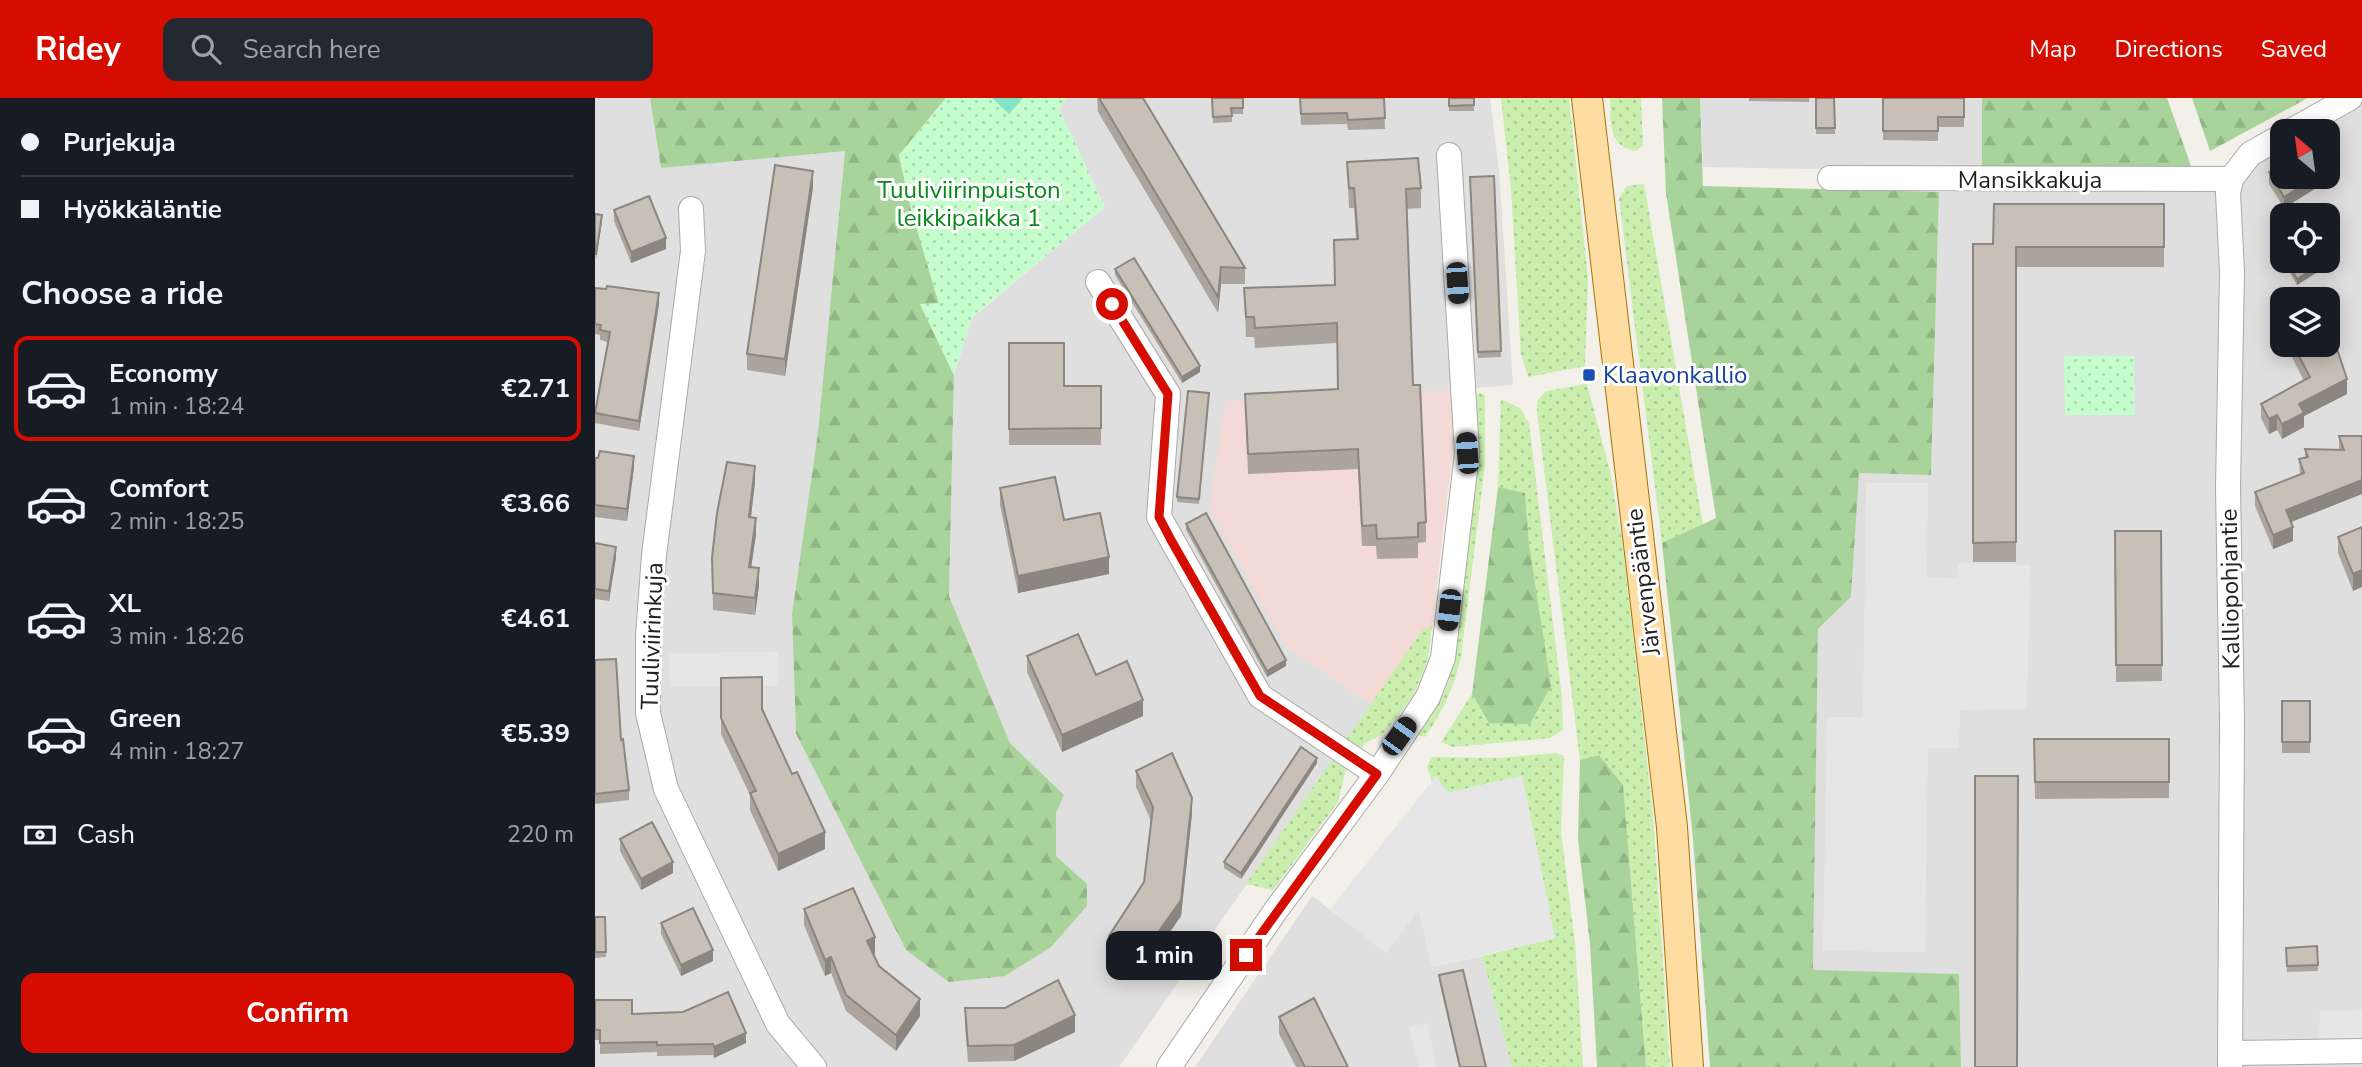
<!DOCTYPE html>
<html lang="en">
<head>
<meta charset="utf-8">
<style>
	body { margin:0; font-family:"Nunito Sans",sans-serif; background:#242831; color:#f1f3f6; height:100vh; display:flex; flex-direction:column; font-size:26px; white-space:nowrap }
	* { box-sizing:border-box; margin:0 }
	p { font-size:23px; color:#9ea1a6 }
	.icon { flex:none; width:38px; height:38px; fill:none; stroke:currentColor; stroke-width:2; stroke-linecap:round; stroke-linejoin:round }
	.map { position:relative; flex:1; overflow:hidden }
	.panel { display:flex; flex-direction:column; background:#171b24; width:595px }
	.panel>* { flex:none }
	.hud { display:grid; align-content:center; height:154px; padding:0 21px; background:#171b24 }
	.needle { width:46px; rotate:331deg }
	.buttons { position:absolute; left:1675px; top:21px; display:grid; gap:14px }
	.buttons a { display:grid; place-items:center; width:70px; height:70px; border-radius:14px; background:#171b24; box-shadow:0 4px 18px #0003; font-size:35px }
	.end { position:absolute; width:32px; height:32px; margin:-16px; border:9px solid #d40d00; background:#fff; box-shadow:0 0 0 4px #fff }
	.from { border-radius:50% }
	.bubble { position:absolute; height:49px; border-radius:14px; background:#171b24; box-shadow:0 4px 18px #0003; font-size:23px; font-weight:700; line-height:49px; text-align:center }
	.car { position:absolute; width:21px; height:42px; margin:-21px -10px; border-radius:9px; box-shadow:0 0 5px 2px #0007; background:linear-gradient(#222 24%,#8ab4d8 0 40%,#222 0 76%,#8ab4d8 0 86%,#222 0) }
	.hud b { display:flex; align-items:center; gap:24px; height:66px; font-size:26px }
	.hud b+b { border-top:2px solid #363941 }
	.hud i { width:18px; height:18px; background:#f1f3f6 }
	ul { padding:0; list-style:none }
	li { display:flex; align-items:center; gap:21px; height:105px; margin:0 14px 10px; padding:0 7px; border:4px solid transparent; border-radius:14px }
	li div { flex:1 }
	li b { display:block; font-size:26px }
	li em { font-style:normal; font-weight:700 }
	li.current { border-color:#d40d00 }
	li>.icon { width:63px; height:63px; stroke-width:1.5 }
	h2 { padding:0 21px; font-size:32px; line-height:84px }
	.pay { display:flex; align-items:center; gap:18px; height:77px; padding:0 21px; font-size:26px }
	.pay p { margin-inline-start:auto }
	.action { display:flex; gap:14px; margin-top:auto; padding:14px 21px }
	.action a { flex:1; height:80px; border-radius:14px; background:#d40d00; color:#fff; font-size:28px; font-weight:700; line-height:80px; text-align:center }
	header { display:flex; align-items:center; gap:42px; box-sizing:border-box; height:98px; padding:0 35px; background:#d40d00; color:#fff }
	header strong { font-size:33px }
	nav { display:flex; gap:38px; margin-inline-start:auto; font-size:24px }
	.search { width:490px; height:63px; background:#242831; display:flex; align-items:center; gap:18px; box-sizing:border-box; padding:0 24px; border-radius:14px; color:#9ea1a6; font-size:26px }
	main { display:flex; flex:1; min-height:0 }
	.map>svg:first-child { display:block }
	.residential { fill:#e0dfdf; fill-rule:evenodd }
	.commercial { fill:#f3dad7 }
	.grass { fill:url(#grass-dots) }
	.forest { fill:url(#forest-firs) }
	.park { fill:url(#park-dots) }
	.pitch { fill:#83e4c5 }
	.parking { fill:#e6e6e6 }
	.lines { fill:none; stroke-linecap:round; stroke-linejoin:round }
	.minor-casing { stroke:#a9a9a9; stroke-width:26 }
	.major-casing { stroke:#a07500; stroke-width:32 }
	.minor { stroke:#fff; stroke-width:24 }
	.major { stroke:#ffdca1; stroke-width:30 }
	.wall { fill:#aca59d }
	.shaded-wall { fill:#8c8680 }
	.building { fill:#c8c0b7; stroke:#8c8680; stroke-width:2 }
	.route { stroke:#d40d00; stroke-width:9 }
	.transit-dot { fill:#1a4fb4; stroke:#fff; stroke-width:2.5 }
	.labels { text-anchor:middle; stroke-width:6; stroke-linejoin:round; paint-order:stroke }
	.street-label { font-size:24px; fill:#222; stroke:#fff }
	.park-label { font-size:24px; fill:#068a19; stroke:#fff }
	.transit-label { font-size:24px; fill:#164399; stroke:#fff; text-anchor:start }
</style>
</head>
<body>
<header>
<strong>Ridey</strong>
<div class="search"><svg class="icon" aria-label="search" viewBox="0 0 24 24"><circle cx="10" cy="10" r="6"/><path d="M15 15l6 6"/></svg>Search here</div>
<nav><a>Map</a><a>Directions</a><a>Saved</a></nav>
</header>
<main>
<section class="panel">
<div class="hud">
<b><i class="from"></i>Purjekuja</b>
<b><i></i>Hyökkäläntie</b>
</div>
<h2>Choose a ride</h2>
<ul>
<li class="current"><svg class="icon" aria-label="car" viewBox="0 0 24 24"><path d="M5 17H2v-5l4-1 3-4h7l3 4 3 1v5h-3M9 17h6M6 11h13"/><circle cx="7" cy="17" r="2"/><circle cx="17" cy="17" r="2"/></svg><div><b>Economy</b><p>1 min · 18:24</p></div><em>€2.71</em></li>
<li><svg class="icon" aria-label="car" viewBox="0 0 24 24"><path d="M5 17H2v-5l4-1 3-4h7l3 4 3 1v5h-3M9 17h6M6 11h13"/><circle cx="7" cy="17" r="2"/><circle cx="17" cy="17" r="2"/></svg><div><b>Comfort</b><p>2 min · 18:25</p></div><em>€3.66</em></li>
<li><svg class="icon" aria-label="car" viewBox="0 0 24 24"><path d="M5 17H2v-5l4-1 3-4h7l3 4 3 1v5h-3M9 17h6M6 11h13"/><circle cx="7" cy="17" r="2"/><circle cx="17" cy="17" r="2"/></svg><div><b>XL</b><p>3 min · 18:26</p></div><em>€4.61</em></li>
<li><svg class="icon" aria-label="car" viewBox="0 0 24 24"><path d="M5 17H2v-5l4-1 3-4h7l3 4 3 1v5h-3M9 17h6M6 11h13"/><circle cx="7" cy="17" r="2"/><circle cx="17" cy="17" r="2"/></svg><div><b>Green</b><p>4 min · 18:27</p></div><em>€5.39</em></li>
</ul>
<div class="pay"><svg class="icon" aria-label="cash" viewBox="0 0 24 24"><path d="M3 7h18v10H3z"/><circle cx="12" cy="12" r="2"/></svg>Cash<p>220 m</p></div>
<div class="action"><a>Confirm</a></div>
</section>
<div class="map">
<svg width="1767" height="969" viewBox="0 0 1767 969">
	<defs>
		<pattern id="grass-dots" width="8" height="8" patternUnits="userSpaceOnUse" patternTransform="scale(1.75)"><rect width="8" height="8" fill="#c9eead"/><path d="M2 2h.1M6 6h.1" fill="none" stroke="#accc95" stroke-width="1.8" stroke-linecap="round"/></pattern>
		<pattern id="forest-firs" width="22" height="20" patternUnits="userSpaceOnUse" patternTransform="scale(1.75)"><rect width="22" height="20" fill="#a8d49b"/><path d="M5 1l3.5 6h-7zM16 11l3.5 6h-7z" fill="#90b685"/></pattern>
		<pattern id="park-dots" width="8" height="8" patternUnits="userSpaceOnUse" patternTransform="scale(1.75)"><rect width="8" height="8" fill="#c5fdcd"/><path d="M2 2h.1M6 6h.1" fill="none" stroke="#a9d9b0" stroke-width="1.8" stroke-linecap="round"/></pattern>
	</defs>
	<rect width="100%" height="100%" fill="#f2f0e8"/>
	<g class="residential">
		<polygon points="0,0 55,0 66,70 250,52 223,334 197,516 201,636 311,852 492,786 461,758 461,715 469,697 415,645 354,498 359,277 377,220 510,109 464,11 472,0 895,0 904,72 918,287 857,292 691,548 777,607 524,969 0,969"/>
		<polygon points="1105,0 1387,0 1387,74 1108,69"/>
		<path d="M1767 2V969H1366L1364 876 1218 873 1223 531 1256 499 1263 375 1336 376 1344 94 1601 91 1687 47V79H1732V33H1711ZM1687 117H1732V163H1687ZM1687 201H1732V247H1687Z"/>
		<polygon points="717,798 791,854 824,811 837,869 887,858 917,969 600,969"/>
	</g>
	<polygon class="commercial" points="857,292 859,341 837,529 828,532 777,607 691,548 614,410 631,303"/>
	<g class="grass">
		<polygon points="906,0 974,0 993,180 990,268 933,279 926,256 916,91"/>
		<path d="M1015 0H1046L1048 47 1042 53C1012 49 1016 24 1015 0Z"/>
		<polygon points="1049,86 1108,427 1067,445 1024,100 1032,88"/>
		<polygon points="992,286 1015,373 1028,449 1058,718 1075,969 1051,969 1028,687 1004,657 985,662 942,314 942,303 951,293"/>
		<path d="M885 295 890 297V367L866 559C859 590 848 613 830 639L821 637 849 596 859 566 883 369 882 297Z"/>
		<polygon points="906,301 925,310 934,325 967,600 968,632 955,640 858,649 846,644 877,596 894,625 934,447 930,395 903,389"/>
		<polygon points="837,529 833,561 818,599 788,636 770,645 750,674 743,704 678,792 651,786 828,531"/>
		<polygon points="960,655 969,658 966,734 980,845 988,969 917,969 887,858 960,840 927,678 852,695 841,678 837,683 832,669 837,659 903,660"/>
	</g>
	<g class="forest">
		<polygon points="55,0 351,0 304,57 316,111 344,206 325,206 359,277 354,498 415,645 469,697 461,715 461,758 492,786 492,808 456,849 410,878 354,884 311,852 201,636 197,516 223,334 250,53 66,70"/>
		<polygon points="1067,0 1105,0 1108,88 1344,94 1336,377 1264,375 1256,499 1223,531 1218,872 1364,876 1366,969 1115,969 1098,741 1067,445 1121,420 1071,95"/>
		<polygon points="1387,0 1572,0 1596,68 1387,74"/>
		<polygon points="1597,0 1713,0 1615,53"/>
		<polygon points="903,389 930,395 934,447 956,588 935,626 894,625 877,596"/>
		<polygon points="1004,657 1028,687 1051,969 1002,969 995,846 983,741 985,662"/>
	</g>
	<g class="park">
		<polygon points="351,0 472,0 464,11 510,109 377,219 359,277 325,206 344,205 316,111 304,57"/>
		<polygon points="1469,258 1539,258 1540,317 1470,317"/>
	</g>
	<polygon class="pitch" points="397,0 428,0 414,16"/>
	<g class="parking">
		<polygon points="1271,385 1333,385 1332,479 1363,480 1363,465 1435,467 1432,611 1365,612 1364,650 1333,650 1330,854 1228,853 1232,619 1268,619"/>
		<polygon points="183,554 183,588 75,589 74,555"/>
		<polygon points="841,678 853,695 927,678 960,840 837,869 824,812 791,855 735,811"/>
		<polygon points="1767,912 1767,942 1724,942 1725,913"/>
		<polygon points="832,925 842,969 823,969 814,929"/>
	</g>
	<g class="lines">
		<defs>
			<g id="minor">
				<polyline points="1696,33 1755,0"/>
				<polyline points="1235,80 1636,81"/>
				<polyline points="96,111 98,153 59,457 53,538 53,615 71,691 183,926 219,969"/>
				<polyline points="503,184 573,296 564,419 665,598 782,676"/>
				<polyline points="1637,955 1767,953"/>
				<polyline points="574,969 681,812 782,676 833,599 848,560 872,355 854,57"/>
				<polyline points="1635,969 1637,623 1633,389 1637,174 1633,95 1636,81 1655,56 1687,38"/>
			</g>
			<polyline id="major" points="992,0 1077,729 1093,969"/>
		</defs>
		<use href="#minor" class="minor-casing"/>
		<use href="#major" class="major-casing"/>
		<use href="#minor" class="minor"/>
		<use href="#major" class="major"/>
	</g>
	<g class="wall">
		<polygon points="502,0 548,0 650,170 650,186 626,186 623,215 503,14"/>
		<polygon points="617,0 648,0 648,16 637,16 637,24 618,25"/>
		<polygon points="705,0 789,0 790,31 753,32 752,26 706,27"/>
		<rect x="854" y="0" width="25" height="13"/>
		<polygon points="1154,0 1214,0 1214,4 1154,3"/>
		<polygon points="1221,0 1239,0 1240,36 1221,36"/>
		<polygon points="1288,0 1369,0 1369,29 1343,29 1343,43 1288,42"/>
		<polygon points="752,64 826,90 826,110 811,111 818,287 831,424 831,444 823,445 823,460 782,461 781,448 767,448 763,371 653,376 650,296 743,291 742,245 660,250 659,239 651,239 649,190 739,187 761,141 759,110 754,110"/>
		<polygon points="1674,74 1734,82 1689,110 1674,86"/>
		<polygon points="899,78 906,259 883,260 875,79"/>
		<polygon points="218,89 190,278 152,272 152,256"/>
		<polygon points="1569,106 1569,169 1421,169 1421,464 1378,464 1378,146 1398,146"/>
		<polygon points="19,112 71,151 36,165 19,123"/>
		<polygon points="1689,163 1732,163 1735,166 1702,187 1689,165"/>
		<polygon points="520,171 605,274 587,285 520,177"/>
		<polygon points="0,190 64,206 44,333 0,325 0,315 13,244 5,242 5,237 0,236"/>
		<polygon points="1687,214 1687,240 1682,231 1682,216"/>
		<polygon points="414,245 469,288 506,288 506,347 414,347"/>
		<polygon points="1691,247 1732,247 1742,251 1752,296 1709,318 1709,329 1687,341 1682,332 1674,336 1666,320 1666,306 1709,283"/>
		<polygon points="614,301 604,406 582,404 582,399"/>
		<polygon points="1744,338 1767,396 1696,424 1698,443 1678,451 1660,408 1660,394 1705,377 1704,361 1710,360 1710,351 1744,352"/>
		<polygon points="0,360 39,369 32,423 0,419"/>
		<polygon points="160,384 156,419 161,436 156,469 164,487 160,517 118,512 117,460"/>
		<polygon points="405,390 469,422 514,476 423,495 405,407"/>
		<polygon points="591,426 691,568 672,579 591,432"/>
		<polygon points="1767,429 1758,493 1743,455 1743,439"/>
		<polygon points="1520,433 1566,433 1567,583 1521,584"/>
		<polygon points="0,445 21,459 14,503 0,501"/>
		<polygon points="432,558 501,577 548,618 467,654 432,574"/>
		<polygon points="0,562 26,642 34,692 34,702 0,706"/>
		<polygon points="126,580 167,611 230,751 183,773 155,712 155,697 126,636"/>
		<rect x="1687" y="603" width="28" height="52"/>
		<polygon points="1439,641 1574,641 1574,700 1440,701"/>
		<polygon points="722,665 646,781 629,770 629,764"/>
		<polygon points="541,673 597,716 586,818 547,874 514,855 514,838 549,784 556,723 541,689"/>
		<polygon points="25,741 78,775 46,792 25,753"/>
		<polygon points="209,811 280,856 278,857 284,868 325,918 301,953 251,913 236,875 230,878 209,827"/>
		<polygon points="0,819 10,819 11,859 0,860"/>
		<polygon points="66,825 118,863 86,878 66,836"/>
		<polygon points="1691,850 1723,867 1723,873 1692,874"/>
		<polygon points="844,877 891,969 864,969 844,883"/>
		<polygon points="0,902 37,916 151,945 119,960 118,957 62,958 62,954 5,956 5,942 0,942"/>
		<polygon points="370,910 480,934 419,963 373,964 370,927"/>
		<polygon points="684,919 753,969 701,969 684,936"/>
	</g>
	<g class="shaded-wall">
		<polygon points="1734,71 1734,82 1689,110 1689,99 1721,79 1732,79 1732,72"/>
		<polygon points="218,73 218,89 190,278 190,261"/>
		<polygon points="7,117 7,123 1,162 1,156"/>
		<polygon points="71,140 71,151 36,165 36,154"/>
		<polygon points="1735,160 1735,166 1702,187 1702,181"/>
		<polygon points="626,169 626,186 623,215 623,199"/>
		<polygon points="64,195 64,206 44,333 44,323"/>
		<polygon points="605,268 605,274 587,285 587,279"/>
		<polygon points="1752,281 1752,296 1709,318 1709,329 1687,341 1687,326 1704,306"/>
		<polygon points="1682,317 1682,332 1674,336 1674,321"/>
		<polygon points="39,358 39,369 32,423 32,411"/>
		<polygon points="160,368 160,384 154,435 154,419"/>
		<polygon points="1767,382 1767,396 1691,426 1691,412"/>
		<polygon points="161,420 161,436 154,485 154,469"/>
		<polygon points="1698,429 1698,443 1678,451 1678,437"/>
		<polygon points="21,449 21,459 14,503 14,493"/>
		<polygon points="514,459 514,476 423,495 423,478"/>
		<polygon points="164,470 164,487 160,517 160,500"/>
		<polygon points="1767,472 1767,489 1758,493 1758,476"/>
		<polygon points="691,562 691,568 672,579 672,573"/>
		<polygon points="548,602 548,618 467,654 467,637"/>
		<polygon points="722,660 722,665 646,781 646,775"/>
		<polygon points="597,700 597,716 586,818 547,874 547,857"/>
		<polygon points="230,734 230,751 183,773 183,756"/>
		<polygon points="78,764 78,775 46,792 46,781"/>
		<polygon points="280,839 280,856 272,859 272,843"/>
		<polygon points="118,852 118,863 86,878 86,867"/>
		<polygon points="236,859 236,875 230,878 230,862"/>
		<polygon points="325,901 325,918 301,953 301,937"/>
		<polygon points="480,917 480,934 419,963 419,947"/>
		<polygon points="151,935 151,945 119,960 119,949"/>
	</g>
	<g class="building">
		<polygon points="504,0 548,0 650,170 626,169 623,199"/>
		<polygon points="617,0 648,0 648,10 636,10 637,18 618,19"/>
		<polygon points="705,0 789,0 790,20 753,22 752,15 706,16"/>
		<polygon points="854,0 879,0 879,7 854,8"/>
		<polygon points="1221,0 1239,0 1240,30 1221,30"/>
		<polygon points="1288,0 1369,0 1369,19 1343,19 1343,33 1288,33"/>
		<polygon points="823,60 826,90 811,91 818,287 825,287 831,424 823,425 823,439 782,441 781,427 767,428 763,351 653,356 650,296 743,291 742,225 660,230 659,219 651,219 649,190 740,187 739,142 763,141 759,90 754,90 752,64"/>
		<polygon points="1687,66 1687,79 1721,79 1689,99 1674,74"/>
		<polygon points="180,67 218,73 190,261 152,256"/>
		<polygon points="899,78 906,253 883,254 875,79"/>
		<polygon points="54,98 71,140 36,154 19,112"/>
		<polygon points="1399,106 1569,106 1569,149 1421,149 1421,444 1378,445 1378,146 1398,146"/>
		<polygon points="0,116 7,117 1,156 0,156"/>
		<polygon points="539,160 605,268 587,279 520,171"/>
		<polygon points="1691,163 1731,163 1702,181"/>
		<polygon points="12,188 64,195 44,323 0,315 15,234 5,232 6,227 0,226 0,190 11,191"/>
		<polygon points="1720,197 1722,201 1711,201"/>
		<polygon points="1687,214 1687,225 1682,216"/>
		<polygon points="1732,222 1742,241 1739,242 1752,281 1704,306 1709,315 1687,326 1682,317 1674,321 1666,306 1715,279 1698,247 1732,247"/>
		<polygon points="414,245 469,245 469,288 506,288 506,330 414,331"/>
		<polygon points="593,293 614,295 604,401 582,399"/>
		<polygon points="1744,338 1767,338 1767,382 1691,412 1698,429 1678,437 1660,394 1709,375 1704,361 1713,359 1710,351 1749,352"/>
		<polygon points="5,353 39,358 32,411 0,407 0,360 3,360"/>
		<polygon points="132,364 160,368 154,419 161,420 154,469 164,470 160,500 118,495 117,460 122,415"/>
		<polygon points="460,379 469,422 505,415 514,459 423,478 405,390"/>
		<polygon points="611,415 691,562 672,573 591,426"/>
		<polygon points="1767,429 1767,472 1758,476 1743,439"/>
		<polygon points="1520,433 1566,433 1567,567 1521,567"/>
		<polygon points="0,445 21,449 14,493 0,491"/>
		<polygon points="483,536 501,577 532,563 548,602 467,637 432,558"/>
		<polygon points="21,561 26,642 28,641 34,692 0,696 0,562"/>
		<polygon points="167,579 167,611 197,676 202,674 230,734 183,756 155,695 161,693 126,620 126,580"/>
		<rect x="1687" y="603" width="28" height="41"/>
		<polygon points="1439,641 1574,641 1574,684 1440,684"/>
		<polygon points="706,649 722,660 646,775 629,764"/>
		<polygon points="577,655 597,700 586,802 547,857 514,838 549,784 558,709 541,673"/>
		<polygon points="1380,678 1423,678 1422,969 1380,969"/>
		<polygon points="57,724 78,764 46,781 25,741"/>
		<polygon points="258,790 280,839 272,843 284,868 325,901 301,937 251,897 236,859 230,862 209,811"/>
		<polygon points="98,810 118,852 86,867 66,825"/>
		<polygon points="0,819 10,819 11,854 0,854"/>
		<polygon points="1722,848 1723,867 1692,868 1691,850"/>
		<polygon points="868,872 891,969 865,969 844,877"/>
		<polygon points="463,882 480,917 419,947 373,948 370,910 410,910"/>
		<polygon points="133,894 151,935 119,949 118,946 62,947 62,944 5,945 5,932 0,932 0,902 37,902 37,916 88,914"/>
		<polygon points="719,900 753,969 710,969 684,919"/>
	</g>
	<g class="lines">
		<polyline class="route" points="517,206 573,296 564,419 576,442 665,598 782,676 651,857"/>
	</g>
	<rect class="transit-dot" x="987" y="270" width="14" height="14" rx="3.5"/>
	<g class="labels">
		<g class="street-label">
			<text x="1435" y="90">Mansikkakuja</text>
			<text transform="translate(1048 484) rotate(-97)" y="8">Järvenpääntie</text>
			<text transform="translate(1635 491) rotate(-91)" y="8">Kalliopohjantie</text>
			<text transform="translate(57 538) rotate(-88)" y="8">Tuuliviirinkuja</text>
		</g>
		<g class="park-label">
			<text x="374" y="100">Tuuliviirinpuiston<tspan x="374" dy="28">leikkipaikka 1</tspan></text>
		</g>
		<g class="transit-label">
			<text x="1008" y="285">Klaavonkallio</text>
		</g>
	</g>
</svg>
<div class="buttons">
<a><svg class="needle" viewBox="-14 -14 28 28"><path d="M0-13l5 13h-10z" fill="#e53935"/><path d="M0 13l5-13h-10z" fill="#9ea1a6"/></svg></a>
<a><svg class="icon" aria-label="locate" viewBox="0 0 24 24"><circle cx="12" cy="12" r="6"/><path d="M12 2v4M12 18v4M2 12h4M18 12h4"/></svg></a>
<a><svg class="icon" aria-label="layers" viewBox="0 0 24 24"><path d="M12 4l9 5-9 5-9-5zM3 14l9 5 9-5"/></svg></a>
</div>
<i class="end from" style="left:517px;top:206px"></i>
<i class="end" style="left:651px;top:857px"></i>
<div class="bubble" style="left:511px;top:833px;width:116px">1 min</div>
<i class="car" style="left:862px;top:185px;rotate:176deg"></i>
<i class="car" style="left:872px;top:355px;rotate:356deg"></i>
<i class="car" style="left:854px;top:512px;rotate:187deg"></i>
<i class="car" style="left:804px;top:638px;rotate:36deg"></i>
</div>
</main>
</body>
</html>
